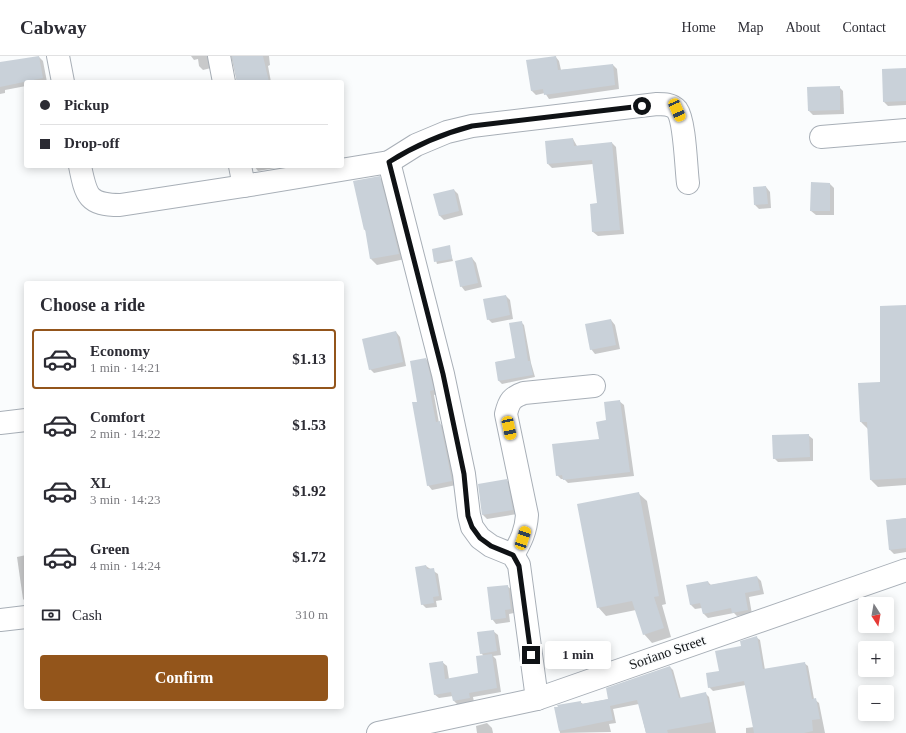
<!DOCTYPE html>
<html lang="en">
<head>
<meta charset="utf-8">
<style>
	body { margin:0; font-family:Georgia,serif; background:#f2f2f3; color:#2b2b33; height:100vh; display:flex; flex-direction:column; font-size:15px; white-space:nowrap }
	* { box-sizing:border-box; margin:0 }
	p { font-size:13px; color:#7c7c81 }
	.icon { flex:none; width:22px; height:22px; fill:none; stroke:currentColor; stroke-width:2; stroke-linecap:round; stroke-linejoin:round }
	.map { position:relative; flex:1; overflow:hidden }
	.side { position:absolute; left:24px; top:225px; width:320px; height:428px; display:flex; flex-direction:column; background:#fff; border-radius:4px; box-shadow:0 2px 10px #0003 }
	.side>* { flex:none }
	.guide { position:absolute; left:24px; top:24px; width:320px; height:88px; border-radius:4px; box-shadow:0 2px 10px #0003; display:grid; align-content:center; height:88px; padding:0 16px; background:#fff }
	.needle { width:26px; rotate:169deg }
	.fabs { position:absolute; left:858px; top:541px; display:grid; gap:8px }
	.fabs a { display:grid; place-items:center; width:36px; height:36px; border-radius:4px; background:#fff; box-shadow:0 2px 10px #0003; font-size:20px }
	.end { position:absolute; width:18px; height:18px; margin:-9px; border:5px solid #0f1215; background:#fff; box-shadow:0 0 0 2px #fff }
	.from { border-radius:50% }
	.bubble { position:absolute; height:28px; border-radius:4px; background:#fff; box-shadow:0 2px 10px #0003; font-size:13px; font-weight:600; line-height:28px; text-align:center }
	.car { position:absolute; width:12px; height:24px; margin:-12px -6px; border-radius:5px; box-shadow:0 0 3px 1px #0007; background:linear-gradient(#f5c518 24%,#345 0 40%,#f5c518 0 76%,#345 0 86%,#f5c518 0) }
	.guide b { display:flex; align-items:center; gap:14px; height:38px; font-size:15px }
	.guide b+b { border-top:1px solid #e1e1e2 }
	.guide i { width:10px; height:10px; background:#2b2b33 }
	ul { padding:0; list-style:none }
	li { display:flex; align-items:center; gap:12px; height:60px; margin:0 8px 6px; padding:0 8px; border:2px solid transparent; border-radius:4px }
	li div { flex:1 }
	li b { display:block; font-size:15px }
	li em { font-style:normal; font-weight:600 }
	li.selected { border-color:#93551b }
	li>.icon { width:36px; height:36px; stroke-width:1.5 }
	h2 { padding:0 16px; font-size:18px; line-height:48px }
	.pay { display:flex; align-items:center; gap:10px; height:44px; padding:0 16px; font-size:15px }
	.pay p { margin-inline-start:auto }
	.primary-button { display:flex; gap:8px; margin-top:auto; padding:8px 16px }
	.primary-button a { flex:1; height:46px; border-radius:4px; background:#93551b; color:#fff; font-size:16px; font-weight:600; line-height:46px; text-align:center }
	header { display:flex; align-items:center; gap:24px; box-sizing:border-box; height:56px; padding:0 20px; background:#fff; border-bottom:1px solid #e1e1e2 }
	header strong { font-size:19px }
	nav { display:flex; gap:22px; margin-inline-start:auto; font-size:14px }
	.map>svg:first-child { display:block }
	.shadow { fill:#0003 }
	.building { fill:#c9d1d9 }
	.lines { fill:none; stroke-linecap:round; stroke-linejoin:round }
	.minor-casing { stroke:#a8afb7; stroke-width:24 }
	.minor { stroke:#fff; stroke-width:22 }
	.route { stroke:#0f1215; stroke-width:5 }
	.labels { text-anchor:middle; stroke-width:3; stroke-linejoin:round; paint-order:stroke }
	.street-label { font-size:14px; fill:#0f1215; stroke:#fafcfd }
</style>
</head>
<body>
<header>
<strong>Cabway</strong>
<nav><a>Home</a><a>Map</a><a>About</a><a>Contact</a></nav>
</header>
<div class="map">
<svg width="906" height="677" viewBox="0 0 906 677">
	<rect width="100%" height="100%" fill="#fafcfd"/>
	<g class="shadow">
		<polygon points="191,0 211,0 211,12 203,14 199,10 198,3 194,4"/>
		<polygon points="231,0 269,0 270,9 268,10 271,26 237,26"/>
		<polygon points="555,0 559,5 561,14 613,9 617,13 619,33 549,43 545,37 536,39 531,34"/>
		<polygon points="39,1 43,5 47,26 26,26 26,30 5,34 5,37 0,38 0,7"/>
		<polygon points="906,13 906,49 888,50 884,46"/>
		<polygon points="839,31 843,35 844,58 813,59 809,55"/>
		<polygon points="573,83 577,90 612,87 616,91 624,178 598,180 593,176 591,148 598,148 593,108 552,112 548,108"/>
		<polygon points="254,110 281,110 281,111 258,115"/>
		<polygon points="379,121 385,127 405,203 377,209 371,203 367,176 364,173"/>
		<polygon points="830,128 834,132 834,159 816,159 811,155"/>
		<polygon points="766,131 770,136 771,152 759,153 755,149"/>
		<polygon points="454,134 458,138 463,159 444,164 439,159"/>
		<polygon points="449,191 453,205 437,208 433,194"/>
		<polygon points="472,202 476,207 482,231 465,235 461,230"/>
		<polygon points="506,240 510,244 513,263 492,267 488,263"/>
		<polygon points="906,250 906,429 878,431 871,424 868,373 861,366 881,327"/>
		<polygon points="611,264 615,269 620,293 595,298 591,293"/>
		<polygon points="521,266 524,269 531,307 535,321 502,328 499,325 496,306 516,303"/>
		<polygon points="396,276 400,281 406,310 374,317 370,313"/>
		<polygon points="426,303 430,308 437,338 434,339 439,367 444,371 456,429 432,434 428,429 418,346"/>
		<polygon points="619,345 624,349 634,420 568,427 564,423 561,423 557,419 600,384 607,365"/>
		<polygon points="808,379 813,383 813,405 778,406 774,402"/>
		<polygon points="506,424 511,428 517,458 487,463 483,459 479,429"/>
		<polygon points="638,437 647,445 666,548 662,549 671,581 652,587 644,578 636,554 606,560 598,551"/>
		<polygon points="906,462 906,496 894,498 890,494 887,465"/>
		<polygon points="26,499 26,546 23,543 17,501"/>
		<polygon points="426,510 438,518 442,544 436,545 437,551 426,552 422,548"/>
		<polygon points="757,521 761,525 764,538 749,541 752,558 737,560 734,557 708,562 703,557 702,552 695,553 691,549 687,530 708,526 711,529"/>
		<polygon points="507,530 512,534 514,557 509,558 510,566 496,568 492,563"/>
		<polygon points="493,575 498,579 501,599 493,600 496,603 501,636 473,641 474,646 458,649 454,645 453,640 439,642 434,638 442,606 447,610 449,623 480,618 484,600 481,597"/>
		<polygon points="756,581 760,584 765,614 804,607 808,610 814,643 819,647 825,677 746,677 746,672 754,671 746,629 713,635 709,631 720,616 742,591"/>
		<polygon points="670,611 673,614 681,643 705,637 709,641 716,677 646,677 639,648 613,653 616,667 609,668 611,676 560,677 555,652 580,646 583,648 609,643"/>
		<polygon points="487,667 492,672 493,677 477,677 476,670"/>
	</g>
	<g class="building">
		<polygon points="39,0 43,22 0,31 0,6"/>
		<polygon points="232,0 263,0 269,26 237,26"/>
		<polygon points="556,0 558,14 613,8 615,29 544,39 543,33 531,35 526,4"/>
		<polygon points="906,12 906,45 883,46 882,13"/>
		<polygon points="840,30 840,54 808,55 807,31"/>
		<polygon points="573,82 574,90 612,86 620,174 592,176 590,148 597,147 592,104 547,108 545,85"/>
		<polygon points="380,120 399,198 370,203 365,173 364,174 353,125"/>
		<polygon points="811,126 830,127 830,155 810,155"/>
		<polygon points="766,130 768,148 754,149 753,131"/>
		<polygon points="454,133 459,155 439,160 433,138"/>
		<polygon points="450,189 452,203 434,206 432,193"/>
		<polygon points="472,201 478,227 460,231 455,205"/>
		<polygon points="506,239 510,259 487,264 483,243"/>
		<polygon points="906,249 906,422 870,424 867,366 860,366 858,327 880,326 880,250"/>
		<polygon points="611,263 616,289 590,294 585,268"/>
		<polygon points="522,265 528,305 530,305 533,319 498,325 495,306 515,302 509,267"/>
		<polygon points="396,275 403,306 369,314 362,283"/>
		<polygon points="426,302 434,334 430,335 436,366 440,365 452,425 427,430 412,346 417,346 410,305"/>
		<polygon points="620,344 630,416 563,424 562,419 556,420 552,388 599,383 596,366 606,364 604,346"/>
		<polygon points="809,378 810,401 773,403 772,379"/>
		<polygon points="507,423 513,454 482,459 478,428"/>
		<polygon points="639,436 659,540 654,541 664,572 643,579 632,545 597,552 577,448"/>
		<polygon points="906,462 906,492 889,494 886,464"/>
		<polygon points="426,509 427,513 434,512 439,540 433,541 434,547 421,549 415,511"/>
		<polygon points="757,520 760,534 745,537 748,554 732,557 731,552 703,558 700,547 690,549 686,529 708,525 709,529"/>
		<polygon points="508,529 511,553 505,554 506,562 491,564 487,531"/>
		<polygon points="494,574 497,595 480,598 477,576"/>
		<polygon points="757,580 763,613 805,606 812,643 816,642 820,663 812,664 813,675 804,677 754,677 744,625 708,632 706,617 719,615 715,595 741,590 740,585"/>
		<polygon points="492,598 497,632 469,637 470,642 453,645 451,636 434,639 429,607 443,605 445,623 478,617 476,600"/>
		<polygon points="670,610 679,642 706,636 712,666 667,674 668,677 646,677 637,644 610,650 613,664 559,675 554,651 558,651 557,649 581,645 581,648 608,643 606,632"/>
	</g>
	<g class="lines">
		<defs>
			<g id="minor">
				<polyline points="58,0 63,26"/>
				<polyline points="219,0 224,26"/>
				<polyline points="821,81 906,74"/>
				<polyline points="389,106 443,318 464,418 469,459 472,471 480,482 491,490 513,499 519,509 537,643"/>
				<path d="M80 110C86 140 88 149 120 149L244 130"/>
				<path d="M240 110 244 130 389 106 416 89 447 76 472 70 657 48C664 48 672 48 677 54 685 65 686 112 688 127"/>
				<polyline points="0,367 26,364"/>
				<path d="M513 499C521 485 526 475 527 459L506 358C509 345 512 341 524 337L594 330"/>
				<polyline points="0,564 26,561"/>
				<polyline points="378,677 537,643 906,514"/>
			</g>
		</defs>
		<use href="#minor" class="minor-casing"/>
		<use href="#minor" class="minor"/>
	</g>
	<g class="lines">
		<path class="route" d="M531 599 519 510 513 499 491 490 480 482 472 471 468 460 464 418 443 318 389 106C416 89 441 78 472 70L642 50"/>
	</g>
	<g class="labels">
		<g class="street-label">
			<text transform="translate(667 596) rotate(-19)" y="5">Soriano Street</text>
		</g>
	</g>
</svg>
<div class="fabs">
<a><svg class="needle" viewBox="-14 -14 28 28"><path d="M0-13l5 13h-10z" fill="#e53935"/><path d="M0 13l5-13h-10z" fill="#7c7c81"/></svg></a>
<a>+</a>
<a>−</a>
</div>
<i class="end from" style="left:642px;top:50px"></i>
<i class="end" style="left:531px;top:599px"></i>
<div class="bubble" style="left:545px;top:585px;width:66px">1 min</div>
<i class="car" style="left:677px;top:54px;rotate:156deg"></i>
<i class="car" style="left:509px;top:372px;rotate:168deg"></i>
<i class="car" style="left:523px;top:482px;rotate:18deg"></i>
<div class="guide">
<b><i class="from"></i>Pickup</b>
<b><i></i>Drop-off</b>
</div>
<section class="side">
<h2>Choose a ride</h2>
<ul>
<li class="selected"><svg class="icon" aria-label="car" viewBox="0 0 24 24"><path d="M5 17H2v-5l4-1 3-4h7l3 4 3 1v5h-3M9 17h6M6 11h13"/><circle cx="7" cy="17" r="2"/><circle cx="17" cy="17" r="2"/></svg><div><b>Economy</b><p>1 min · 14:21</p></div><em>$1.13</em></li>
<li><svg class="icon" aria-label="car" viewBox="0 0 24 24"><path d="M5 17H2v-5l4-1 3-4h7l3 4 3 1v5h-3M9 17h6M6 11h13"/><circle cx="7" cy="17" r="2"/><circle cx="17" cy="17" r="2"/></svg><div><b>Comfort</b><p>2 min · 14:22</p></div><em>$1.53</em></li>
<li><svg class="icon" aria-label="car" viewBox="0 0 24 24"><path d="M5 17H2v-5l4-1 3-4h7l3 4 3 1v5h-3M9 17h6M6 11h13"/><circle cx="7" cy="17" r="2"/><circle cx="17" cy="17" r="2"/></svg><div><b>XL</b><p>3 min · 14:23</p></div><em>$1.92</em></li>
<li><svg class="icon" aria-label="car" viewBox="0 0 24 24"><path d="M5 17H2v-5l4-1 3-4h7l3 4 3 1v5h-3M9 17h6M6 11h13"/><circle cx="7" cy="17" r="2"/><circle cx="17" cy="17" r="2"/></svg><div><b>Green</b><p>4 min · 14:24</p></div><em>$1.72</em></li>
</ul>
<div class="pay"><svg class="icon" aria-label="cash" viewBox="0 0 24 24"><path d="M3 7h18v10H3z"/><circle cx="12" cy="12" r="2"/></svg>Cash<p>310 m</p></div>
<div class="primary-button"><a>Confirm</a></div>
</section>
</div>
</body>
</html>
